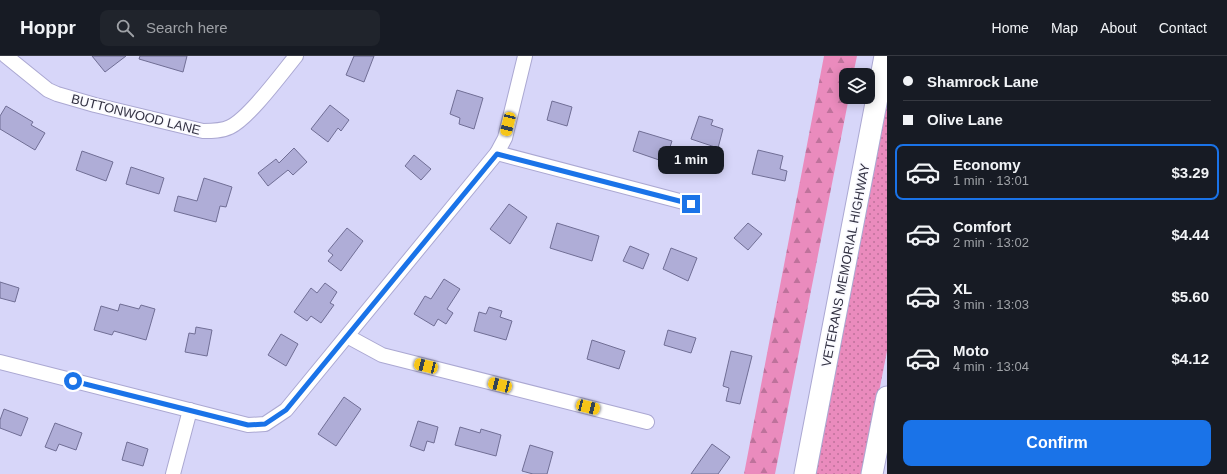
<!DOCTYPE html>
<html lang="en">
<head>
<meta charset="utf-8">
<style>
	body { margin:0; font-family:Helvetica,sans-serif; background:#20242c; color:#f1f3f6; height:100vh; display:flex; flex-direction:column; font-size:15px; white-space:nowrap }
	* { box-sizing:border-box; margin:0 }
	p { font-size:13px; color:#9ea1a6 }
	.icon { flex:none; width:22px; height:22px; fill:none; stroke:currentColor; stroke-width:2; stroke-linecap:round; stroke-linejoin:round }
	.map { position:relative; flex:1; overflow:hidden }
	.side { display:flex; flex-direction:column; background:#171b24; width:340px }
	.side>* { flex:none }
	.hud { display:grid; align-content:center; height:88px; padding:0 16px; background:#171b24 }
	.fabs { position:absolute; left:839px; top:12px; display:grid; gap:8px }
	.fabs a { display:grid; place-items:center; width:36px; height:36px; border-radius:8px; background:#171b24; box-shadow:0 2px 10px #0003; font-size:20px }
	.end { position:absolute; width:18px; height:18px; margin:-9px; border:5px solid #1a73e8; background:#fff; box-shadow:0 0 0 2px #fff }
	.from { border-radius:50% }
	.bubble { position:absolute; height:28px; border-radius:8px; background:#171b24; box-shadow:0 2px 10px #0003; font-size:13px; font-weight:800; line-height:28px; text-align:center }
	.car { position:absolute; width:12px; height:24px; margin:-12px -6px; border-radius:5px; box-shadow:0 0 3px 1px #0007; background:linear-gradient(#f5c518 24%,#345 0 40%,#f5c518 0 76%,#345 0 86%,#f5c518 0) }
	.hud b { display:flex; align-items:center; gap:14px; height:38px; font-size:15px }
	.hud b+b { border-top:1px solid #363941 }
	.hud i { width:10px; height:10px; background:#f1f3f6 }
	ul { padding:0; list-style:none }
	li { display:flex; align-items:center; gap:12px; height:56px; margin:0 8px 6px; padding:0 8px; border:2px solid transparent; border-radius:8px }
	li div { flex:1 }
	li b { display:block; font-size:15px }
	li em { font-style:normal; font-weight:800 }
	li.active { border-color:#1a73e8 }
	li>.icon { width:36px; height:36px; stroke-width:1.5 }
	.action { display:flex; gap:8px; margin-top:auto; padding:8px 16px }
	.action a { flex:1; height:46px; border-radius:8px; background:#1a73e8; color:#fff; font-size:16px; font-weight:800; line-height:46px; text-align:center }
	header { display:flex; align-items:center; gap:24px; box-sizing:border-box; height:56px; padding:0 20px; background:#171b24; border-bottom:1px solid #363941 }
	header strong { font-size:19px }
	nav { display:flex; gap:22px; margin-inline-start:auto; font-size:14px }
	.search { width:280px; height:36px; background:#20242c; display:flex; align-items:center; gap:10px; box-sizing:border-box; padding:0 14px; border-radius:8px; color:#9ea1a6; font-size:15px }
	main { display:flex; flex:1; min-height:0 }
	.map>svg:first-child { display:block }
	.grass { fill:url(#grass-dots) }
	.forest { fill:url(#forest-firs) }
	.building { fill:#afadd7; stroke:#706e95 }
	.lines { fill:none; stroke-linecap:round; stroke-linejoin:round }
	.minor-casing { stroke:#aba8d2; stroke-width:16 }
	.highway-casing { stroke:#aba8d2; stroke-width:23 }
	.minor { stroke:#fff; stroke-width:14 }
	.highway { stroke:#fff; stroke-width:21 }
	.route { stroke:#1a73e8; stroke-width:5 }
	.labels { text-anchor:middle; stroke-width:3.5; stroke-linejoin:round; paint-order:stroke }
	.street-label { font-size:13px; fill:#333243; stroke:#fafaff }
</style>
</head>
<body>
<header>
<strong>Hoppr</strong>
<div class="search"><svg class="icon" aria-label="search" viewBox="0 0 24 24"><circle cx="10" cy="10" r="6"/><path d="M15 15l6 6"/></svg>Search here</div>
<nav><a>Home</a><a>Map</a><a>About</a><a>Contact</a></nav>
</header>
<main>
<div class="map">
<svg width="887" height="418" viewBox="0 0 887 418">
	<defs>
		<pattern id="grass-dots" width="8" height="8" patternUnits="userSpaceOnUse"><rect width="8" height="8" fill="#ea8bbd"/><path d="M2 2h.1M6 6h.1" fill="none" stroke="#be729b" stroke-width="1.8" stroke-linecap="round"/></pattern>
		<pattern id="forest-firs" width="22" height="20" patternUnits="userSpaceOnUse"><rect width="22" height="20" fill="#ea8bbd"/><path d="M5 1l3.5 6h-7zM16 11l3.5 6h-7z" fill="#be729b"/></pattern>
	</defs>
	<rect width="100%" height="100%" fill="#d7d6f9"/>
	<polygon class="grass" points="887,33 887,295 863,418 814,418"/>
	<polygon class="forest" points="824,0 857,0 853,19 846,19 846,41 849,41 775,418 744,418"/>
	<g class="building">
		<polygon points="92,0 126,0 105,16"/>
		<polygon points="140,0 187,0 183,16 139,3"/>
		<polygon points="354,0 374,0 364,26 346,19"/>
		<polygon points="457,34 483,42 474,73 459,68 460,62 450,58"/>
		<polygon points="552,45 572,51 567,70 547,64"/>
		<polygon points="330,49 349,64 341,75 338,72 328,86 311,73"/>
		<polygon points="6,50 33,66 31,69 45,77 35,94 0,73 0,60"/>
		<polygon points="699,60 713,64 711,69 723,73 718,92 691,83"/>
		<polygon points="639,75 672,85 665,106 633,95"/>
		<polygon points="294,92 307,106 293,119 288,114 268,130 258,117 276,103 279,107"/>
		<polygon points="758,94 783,100 780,113 787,115 785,125 752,118"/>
		<polygon points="82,95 113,106 106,125 76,114"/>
		<polygon points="414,99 431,113 421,124 405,110"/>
		<polygon points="131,111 164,122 159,138 126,128"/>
		<polygon points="204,122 232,131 226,151 220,150 216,166 174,155 178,140 197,145"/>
		<polygon points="509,148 527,161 510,188 490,173"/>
		<polygon points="557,167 599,180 592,205 550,192"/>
		<polygon points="748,167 762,178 748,194 734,182"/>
		<polygon points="347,172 363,185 341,215 328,205 333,199 328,195"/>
		<polygon points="630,190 649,198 643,213 623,205"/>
		<polygon points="671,192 697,202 688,225 663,213"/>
		<polygon points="444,223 460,233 447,253 453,257 446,268 438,263 434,270 414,258 425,240 431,243"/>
		<polygon points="0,226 19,232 15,246 0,242"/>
		<polygon points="325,227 337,236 330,247 334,249 321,267 311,260 307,265 294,256 311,232 317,237"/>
		<polygon points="120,248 139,253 141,249 155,253 146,284 114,275 112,279 94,274 101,250 118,255"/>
		<polygon points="489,251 502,255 500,261 512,265 506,284 474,275 479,256 486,258"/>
		<polygon points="196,271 212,274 207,300 185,296 189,277 195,278"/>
		<polygon points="668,274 696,282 691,297 664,289"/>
		<polygon points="281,278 298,288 286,310 268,299"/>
		<polygon points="592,284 625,295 619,313 587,303"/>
		<polygon points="731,295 752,300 740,348 726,345 729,332 723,330"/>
		<polygon points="344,341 361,353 336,390 318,378"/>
		<polygon points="4,353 28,362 21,380 0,372 0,364"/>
		<polygon points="418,365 438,371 434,387 427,385 424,395 410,390"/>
		<polygon points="55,367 82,377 76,394 59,388 56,395 45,391"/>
		<polygon points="460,371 480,377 481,373 501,379 496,400 455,389"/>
		<polygon points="127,386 148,393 143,410 122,404"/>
		<polygon points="712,388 730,401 718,418 691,418"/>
		<polygon points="530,389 553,396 547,418 533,418 522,415"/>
	</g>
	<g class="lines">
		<defs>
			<g id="minor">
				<path d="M6 0 48 34 57 38 95 49 203 75C212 75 222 75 230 71 249 62 282 17 296 0"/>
				<polyline points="497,97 691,148"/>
				<polyline points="347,280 382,299 647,366"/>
				<polyline points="0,306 248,369 265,368 286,354 497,97 505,82 525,0"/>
				<polyline points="173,418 190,354"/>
			</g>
			<g id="highway">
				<polyline points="805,418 885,0"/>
				<polyline points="872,418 887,341"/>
			</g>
		</defs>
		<use href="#minor" class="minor-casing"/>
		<use href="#highway" class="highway-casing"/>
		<use href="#minor" class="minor"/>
		<use href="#highway" class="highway"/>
	</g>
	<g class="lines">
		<polyline class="route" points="73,325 248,369 265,368 286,354 497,98 691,148"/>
	</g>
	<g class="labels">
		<g class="street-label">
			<text transform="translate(136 58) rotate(14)" y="5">BUTTONWOOD LANE</text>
			<text transform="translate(845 209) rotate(-79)" y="5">VETERANS MEMORIAL HIGHWAY</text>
		</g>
	</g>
</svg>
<div class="fabs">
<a><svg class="icon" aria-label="layers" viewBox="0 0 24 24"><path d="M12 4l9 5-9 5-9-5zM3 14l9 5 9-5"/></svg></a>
</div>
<i class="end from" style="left:73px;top:325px"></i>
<i class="end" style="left:691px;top:148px"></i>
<div class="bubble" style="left:658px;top:90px;width:66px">1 min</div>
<i class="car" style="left:508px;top:68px;rotate:194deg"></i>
<i class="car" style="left:426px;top:310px;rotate:284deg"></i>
<i class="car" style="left:500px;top:329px;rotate:284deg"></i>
<i class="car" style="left:588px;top:351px;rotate:104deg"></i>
</div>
<section class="side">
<div class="hud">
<b><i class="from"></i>Shamrock Lane</b>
<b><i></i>Olive Lane</b>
</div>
<ul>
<li class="active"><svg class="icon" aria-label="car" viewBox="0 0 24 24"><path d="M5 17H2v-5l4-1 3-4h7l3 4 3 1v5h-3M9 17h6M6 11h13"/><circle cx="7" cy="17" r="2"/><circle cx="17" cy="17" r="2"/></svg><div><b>Economy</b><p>1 min · 13:01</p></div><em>$3.29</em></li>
<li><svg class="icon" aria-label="car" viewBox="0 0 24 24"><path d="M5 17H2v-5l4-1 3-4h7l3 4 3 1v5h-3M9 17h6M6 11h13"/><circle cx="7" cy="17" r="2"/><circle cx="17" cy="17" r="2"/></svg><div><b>Comfort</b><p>2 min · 13:02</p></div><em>$4.44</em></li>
<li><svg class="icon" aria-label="car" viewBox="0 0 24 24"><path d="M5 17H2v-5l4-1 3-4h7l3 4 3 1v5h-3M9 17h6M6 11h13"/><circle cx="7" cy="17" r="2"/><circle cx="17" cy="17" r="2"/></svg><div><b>XL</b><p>3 min · 13:03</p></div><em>$5.60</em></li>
<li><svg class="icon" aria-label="car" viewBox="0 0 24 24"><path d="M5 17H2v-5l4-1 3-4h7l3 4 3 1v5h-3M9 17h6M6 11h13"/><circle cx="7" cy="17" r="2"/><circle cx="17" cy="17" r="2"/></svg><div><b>Moto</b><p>4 min · 13:04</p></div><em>$4.12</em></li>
</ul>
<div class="action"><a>Confirm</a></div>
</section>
</main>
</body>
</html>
